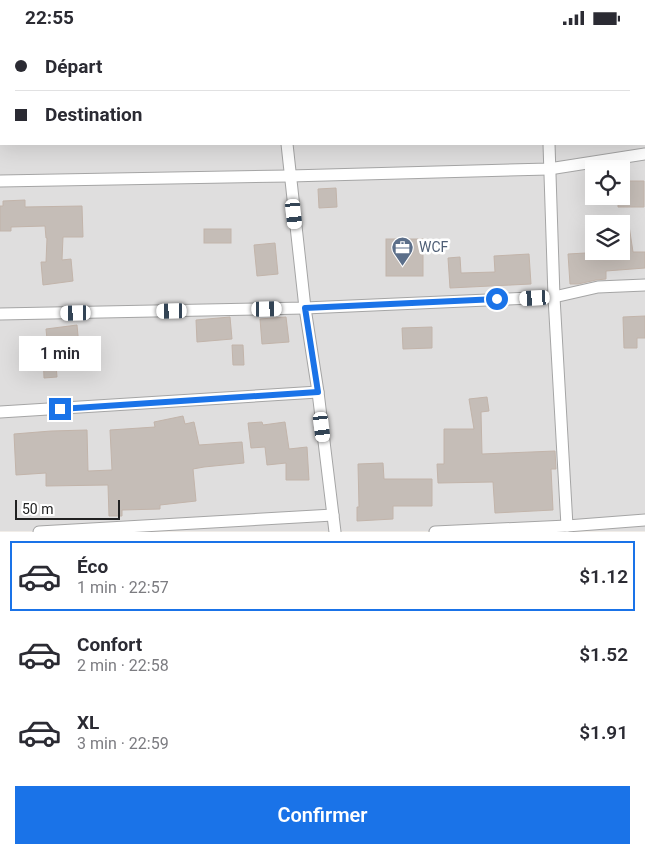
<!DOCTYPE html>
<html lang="fr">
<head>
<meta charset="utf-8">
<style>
	body { margin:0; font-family:Roboto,sans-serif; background:#f2f2f3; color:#2b2b33; height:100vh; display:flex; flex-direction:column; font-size:19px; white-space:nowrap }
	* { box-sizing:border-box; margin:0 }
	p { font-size:16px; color:#7c7c81 }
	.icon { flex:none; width:28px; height:28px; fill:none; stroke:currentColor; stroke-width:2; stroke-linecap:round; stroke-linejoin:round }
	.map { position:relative; height:497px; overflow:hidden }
	.side { display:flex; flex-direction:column; background:#fff; flex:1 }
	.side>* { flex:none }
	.banner { position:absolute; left:0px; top:0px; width:645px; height:110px; box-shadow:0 5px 20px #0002; display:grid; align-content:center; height:110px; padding:0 15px; background:#fff }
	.tools { position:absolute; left:585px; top:125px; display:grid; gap:10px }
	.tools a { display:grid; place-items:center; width:45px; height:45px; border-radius:0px; background:#fff; box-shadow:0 5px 20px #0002; font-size:25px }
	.scale { position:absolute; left:15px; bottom:12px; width:105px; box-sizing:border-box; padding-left:5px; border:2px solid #212121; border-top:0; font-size:14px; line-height:18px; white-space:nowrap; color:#212121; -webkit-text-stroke:4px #fff; paint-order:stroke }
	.end { position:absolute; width:22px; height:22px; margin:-11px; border:6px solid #1a73e8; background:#fff; box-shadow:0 0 0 2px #fff }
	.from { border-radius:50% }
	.bubble { position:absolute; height:35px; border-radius:0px; background:#fff; box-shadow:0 5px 20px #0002; font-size:16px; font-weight:600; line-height:35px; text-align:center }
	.car { position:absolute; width:15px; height:30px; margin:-15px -8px; border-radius:6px; box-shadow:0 0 4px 1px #0007; background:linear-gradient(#fff 24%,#345 0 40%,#fff 0 76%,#345 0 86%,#fff 0) }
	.banner b { display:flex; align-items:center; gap:18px; height:48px; font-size:19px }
	.banner b+b { border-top:1px solid #e1e1e2 }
	.banner i { width:12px; height:12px; background:#2b2b33 }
	ul { padding:9px 0 0; list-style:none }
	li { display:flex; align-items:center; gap:15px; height:70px; margin:0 10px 8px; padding:0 5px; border:2px solid transparent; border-radius:0px }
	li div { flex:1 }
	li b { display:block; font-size:19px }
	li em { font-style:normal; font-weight:600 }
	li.on { border-color:#1a73e8 }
	li>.icon { width:45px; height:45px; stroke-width:1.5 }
	.primary-button { display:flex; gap:10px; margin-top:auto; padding:10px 15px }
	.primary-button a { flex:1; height:58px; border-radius:0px; background:#1a73e8; color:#fff; font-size:20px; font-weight:600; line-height:58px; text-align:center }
	.status { display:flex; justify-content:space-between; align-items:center; height:35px; padding:0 25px; background:#fff; direction:ltr }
	.status svg { height:14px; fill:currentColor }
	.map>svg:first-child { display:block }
	.residential { fill:#dfdede; fill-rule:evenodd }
	.building { fill:#c5bdb7; stroke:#c2b4aa }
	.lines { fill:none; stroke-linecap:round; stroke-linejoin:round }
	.street-casing { stroke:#a5a5a5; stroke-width:13 }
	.street { stroke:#fff; stroke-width:11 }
	.route { stroke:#1a73e8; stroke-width:6 }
	.labels { text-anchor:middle; stroke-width:5; stroke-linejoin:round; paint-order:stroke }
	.service-label { font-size:14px; fill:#4e5e75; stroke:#fff; text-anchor:start }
</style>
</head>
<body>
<div class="status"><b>22:55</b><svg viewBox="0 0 49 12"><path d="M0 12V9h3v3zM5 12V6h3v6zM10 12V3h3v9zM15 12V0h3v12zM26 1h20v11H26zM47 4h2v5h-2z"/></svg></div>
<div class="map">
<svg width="645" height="497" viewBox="0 0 645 497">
	<rect width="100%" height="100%" fill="#f1ede8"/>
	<path class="residential" d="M0 0H645V496H0ZM1 1H644V109H1ZM594 134H621V161H594ZM594 189H621V216H594Z"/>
	<g class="building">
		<polygon points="626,146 644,146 644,172 618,172 618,161 621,161 621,154 626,153"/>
		<polygon points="336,153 337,172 319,173 318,154"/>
		<polygon points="25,165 25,172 82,171 83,202 63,202 62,225 71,224 73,246 43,250 41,227 46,227 47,203 46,203 45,191 11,192 11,196 0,196 0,171 3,171 3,166"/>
		<polygon points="628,184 633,217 645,217 645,233 606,236 606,244 596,245 578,249 570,249 568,219 621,216 621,185"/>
		<rect x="204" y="194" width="27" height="14"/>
		<rect x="386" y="204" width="37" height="37"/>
		<polygon points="275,208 278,239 257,241 254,210"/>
		<polygon points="529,219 531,249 450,253 448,223 460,222 461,238 495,237 494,221"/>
		<polygon points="645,281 645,303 637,303 637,313 624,313 623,282"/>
		<polygon points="230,282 232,304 197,307 196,285"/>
		<polygon points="286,282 289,307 262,309 260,284"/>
		<polygon points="77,290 79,311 48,314 46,294"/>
		<polygon points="432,292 432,313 403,314 402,293"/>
		<polygon points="232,310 243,310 244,330 233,330"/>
		<polygon points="43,316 55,316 57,342 44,343"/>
		<polygon points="487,362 489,376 481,377 482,419 555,416 556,434 551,434 553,475 495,478 493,447 438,448 437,429 444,429 444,394 474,394 469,364"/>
		<polygon points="183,381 185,389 194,387 199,410 242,407 244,428 204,432 193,434 196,466 160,470 160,474 122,475 122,481 109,481 108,450 46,451 46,438 16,440 14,399 51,396 87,395 88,436 112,435 110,395 155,392 154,387"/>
		<polygon points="262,387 263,390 285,387 289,414 307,412 309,445 286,445 286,428 267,430 265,412 251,413 248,388"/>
		<polygon points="383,428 384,444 432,444 432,471 393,471 393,484 357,486 357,472 359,472 358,429"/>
	</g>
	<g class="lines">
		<defs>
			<g id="street">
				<polyline points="275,0 275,1"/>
				<polyline points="549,0 549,1"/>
				<polyline points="287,109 305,273 318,357 335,497"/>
				<polyline points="549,109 554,262 567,491"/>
				<polyline points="0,146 290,141 549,134 645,119"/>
				<polyline points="0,279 305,273 554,262 598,252 645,250"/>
				<polyline points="0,377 318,357"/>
				<polyline points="39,497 333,480"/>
				<polyline points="435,497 567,491 645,485"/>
			</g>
		</defs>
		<use href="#street" class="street-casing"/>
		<use href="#street" class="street"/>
	</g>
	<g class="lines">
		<polyline class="route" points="60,374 318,357 305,273 497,264"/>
	</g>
	<defs>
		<symbol id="office-pin" viewBox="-11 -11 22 30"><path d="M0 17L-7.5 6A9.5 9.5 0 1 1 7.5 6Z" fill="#5c6f8a" stroke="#fff"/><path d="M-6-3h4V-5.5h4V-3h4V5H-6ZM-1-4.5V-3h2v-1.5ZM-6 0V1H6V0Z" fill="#fff"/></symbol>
	</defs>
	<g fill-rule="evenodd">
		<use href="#office-pin" x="390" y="200" width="25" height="34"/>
	</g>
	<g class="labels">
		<g class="service-label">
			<text x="419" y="217">WCF</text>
		</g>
	</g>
</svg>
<div class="tools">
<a><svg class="icon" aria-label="locate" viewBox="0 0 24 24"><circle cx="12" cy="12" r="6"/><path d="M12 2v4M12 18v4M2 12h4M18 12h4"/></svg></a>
<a><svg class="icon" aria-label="layers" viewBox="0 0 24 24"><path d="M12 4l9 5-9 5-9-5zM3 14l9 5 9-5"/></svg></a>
</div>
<div class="scale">50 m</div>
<i class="end from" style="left:497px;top:264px"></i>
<i class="end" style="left:60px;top:374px"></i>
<div class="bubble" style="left:19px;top:301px;width:82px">1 min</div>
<i class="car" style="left:294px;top:179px;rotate:174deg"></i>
<i class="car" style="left:535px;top:263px;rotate:267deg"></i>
<i class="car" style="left:267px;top:274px;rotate:89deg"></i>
<i class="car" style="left:172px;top:276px;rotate:269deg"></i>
<i class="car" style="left:76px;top:278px;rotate:269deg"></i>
<i class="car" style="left:322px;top:392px;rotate:173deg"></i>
<div class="banner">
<b><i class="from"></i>Départ</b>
<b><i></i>Destination</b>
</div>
</div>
<section class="side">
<ul>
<li class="on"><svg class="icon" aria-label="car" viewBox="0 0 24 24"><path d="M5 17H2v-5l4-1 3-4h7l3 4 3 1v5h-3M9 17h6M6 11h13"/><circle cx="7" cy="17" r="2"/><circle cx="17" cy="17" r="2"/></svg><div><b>Éco</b><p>1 min · 22:57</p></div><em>$1.12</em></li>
<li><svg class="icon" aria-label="car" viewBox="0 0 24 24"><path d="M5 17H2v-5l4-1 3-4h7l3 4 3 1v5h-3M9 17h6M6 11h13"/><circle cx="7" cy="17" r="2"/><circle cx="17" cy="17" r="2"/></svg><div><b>Confort</b><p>2 min · 22:58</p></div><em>$1.52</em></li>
<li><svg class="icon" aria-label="car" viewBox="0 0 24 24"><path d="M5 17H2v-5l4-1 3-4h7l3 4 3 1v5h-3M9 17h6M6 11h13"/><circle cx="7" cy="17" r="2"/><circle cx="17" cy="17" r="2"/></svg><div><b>XL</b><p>3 min · 22:59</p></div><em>$1.91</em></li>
</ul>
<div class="primary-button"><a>Confirmer</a></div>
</section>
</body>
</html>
